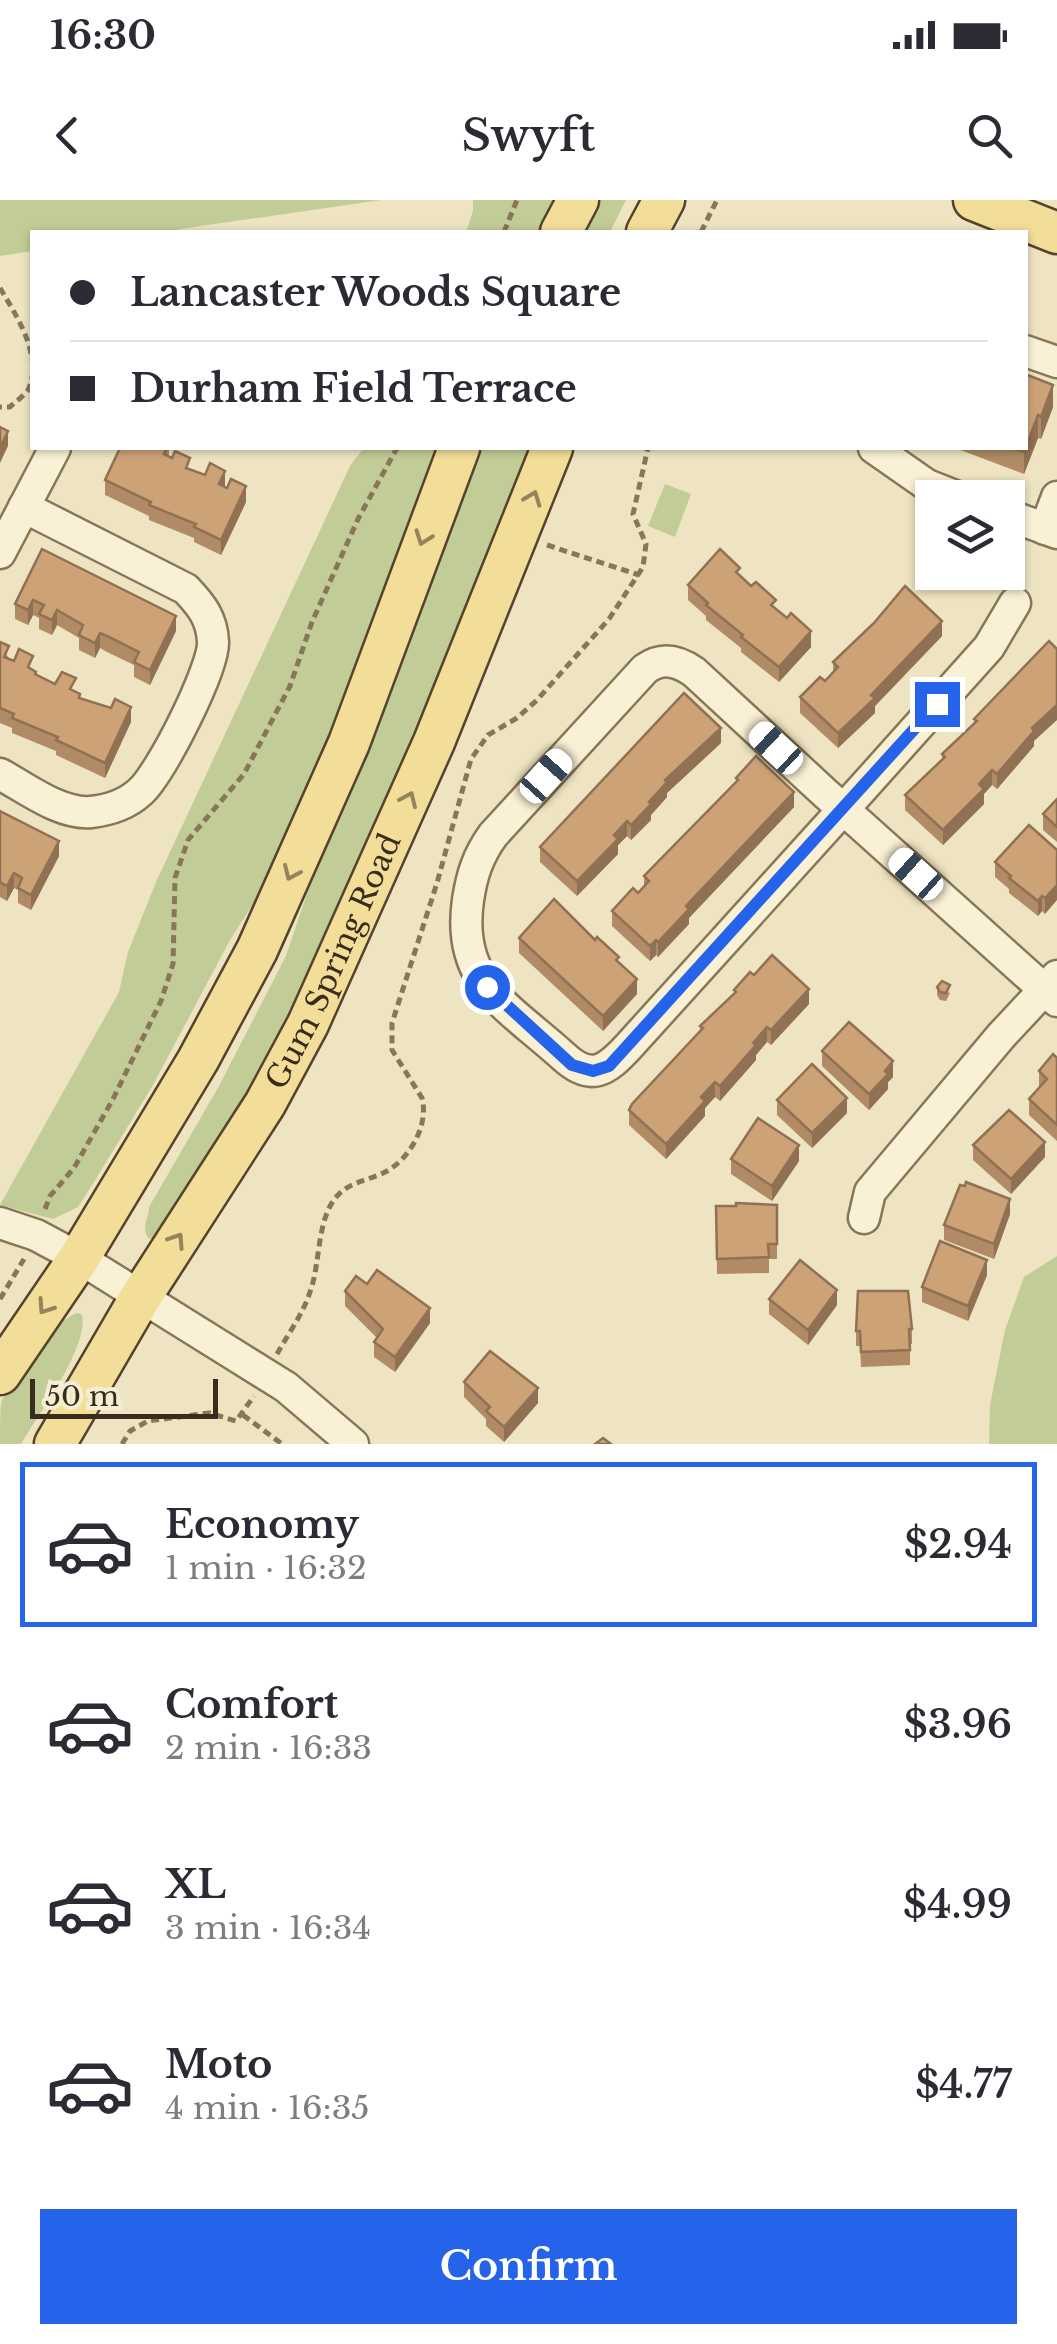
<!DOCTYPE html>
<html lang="en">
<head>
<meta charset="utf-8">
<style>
	body { margin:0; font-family:"Libre Baskerville",serif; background:#f2f2f3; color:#2b2b33; height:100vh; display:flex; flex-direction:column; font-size:38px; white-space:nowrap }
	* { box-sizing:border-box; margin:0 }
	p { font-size:32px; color:#7c7c81 }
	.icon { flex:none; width:55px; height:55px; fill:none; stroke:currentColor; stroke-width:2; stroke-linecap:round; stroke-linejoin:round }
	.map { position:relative; height:1244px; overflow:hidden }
	.side { display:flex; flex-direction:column; background:#fff; flex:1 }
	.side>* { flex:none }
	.guide { position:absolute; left:30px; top:30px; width:998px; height:220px; border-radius:0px; box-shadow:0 2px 8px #0004; display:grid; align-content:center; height:220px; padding:0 40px; background:#fff }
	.tools { position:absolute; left:915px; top:280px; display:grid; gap:20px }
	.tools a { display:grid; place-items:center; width:110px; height:110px; border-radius:0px; background:#fff; box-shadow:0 2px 8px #0004; font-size:50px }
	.scale { position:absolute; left:30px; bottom:25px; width:188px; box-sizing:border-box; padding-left:10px; border:5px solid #382c1d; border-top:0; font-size:28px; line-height:35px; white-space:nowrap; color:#382c1d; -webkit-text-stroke:8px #f5eed2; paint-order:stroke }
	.end { position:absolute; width:45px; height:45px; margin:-22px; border:12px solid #2563eb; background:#fff; box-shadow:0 0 0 5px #fff }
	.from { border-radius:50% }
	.car { position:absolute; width:30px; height:60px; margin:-30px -15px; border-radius:12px; box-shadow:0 0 8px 2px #0007; background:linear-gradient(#fff 24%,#345 0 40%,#fff 0 76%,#345 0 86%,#fff 0) }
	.guide b { display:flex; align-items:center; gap:35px; height:95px; font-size:38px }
	.guide b+b { border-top:2px solid #e1e1e2 }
	.guide i { width:25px; height:25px; background:#2b2b33 }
	ul { padding:18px 0 0; list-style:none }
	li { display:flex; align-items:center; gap:30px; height:165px; margin:0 20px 15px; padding:0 20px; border:5px solid transparent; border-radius:0px }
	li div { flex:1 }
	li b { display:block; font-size:38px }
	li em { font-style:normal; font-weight:600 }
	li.active { border-color:#2563eb }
	li>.icon { width:90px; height:90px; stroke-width:1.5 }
	.action { display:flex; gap:20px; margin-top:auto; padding:20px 40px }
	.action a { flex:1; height:115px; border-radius:0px; background:#2563eb; color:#fff; font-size:40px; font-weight:600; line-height:115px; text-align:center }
	.status { display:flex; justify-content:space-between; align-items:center; height:70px; padding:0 50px; background:#fff; direction:ltr }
	.status svg { height:28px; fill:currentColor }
	header { display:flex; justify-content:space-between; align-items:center; height:130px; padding:0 40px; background:#fff; font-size:45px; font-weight:600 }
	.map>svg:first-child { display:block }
	.green { fill:#c2cc96 }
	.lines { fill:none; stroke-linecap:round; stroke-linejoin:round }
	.minor-casing { stroke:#887659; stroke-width:35 }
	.major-casing { stroke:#56432d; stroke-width:45 }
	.path { stroke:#887659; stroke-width:5; stroke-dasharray:8 5; stroke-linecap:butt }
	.minor { stroke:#f9f1d5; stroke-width:30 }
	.major { stroke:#f2dd99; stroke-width:40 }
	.wall { fill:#b08b66 }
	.shaded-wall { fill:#907153 }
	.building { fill:#cda277; stroke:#907153; stroke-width:2.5 }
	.oneway { stroke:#95845b }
	.route { stroke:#2563eb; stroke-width:12 }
	.labels { text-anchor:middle; stroke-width:10; stroke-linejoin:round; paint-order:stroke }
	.street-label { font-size:30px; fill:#382c1d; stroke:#f5eed2 }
</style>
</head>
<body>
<div class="status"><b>16:30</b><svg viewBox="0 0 49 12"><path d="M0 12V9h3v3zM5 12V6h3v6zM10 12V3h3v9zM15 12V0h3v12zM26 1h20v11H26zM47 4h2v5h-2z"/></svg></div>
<header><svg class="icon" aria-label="back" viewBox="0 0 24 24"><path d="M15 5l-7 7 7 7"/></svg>Swyft<svg class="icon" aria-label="search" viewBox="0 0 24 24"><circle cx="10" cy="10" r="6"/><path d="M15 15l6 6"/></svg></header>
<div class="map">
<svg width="1057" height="1244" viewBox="0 0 1057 1244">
	<rect width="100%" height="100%" fill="#eee4c2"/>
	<g class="green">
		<polygon points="0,0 381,0 160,32 32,32 32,51 0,56"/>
		<polygon points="473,0 560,0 542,32 466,32 473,11"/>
		<polygon points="601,0 626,0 610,32 585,32"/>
		<polygon points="364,248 442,248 353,491 277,667 230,740 153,885 94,982 78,1007 53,1019 0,1005 119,792 128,752 156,682 351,264"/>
		<path d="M476 248H528L509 320 426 523 260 881 156 1037 149 1039C140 1027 149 1019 149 1007L219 886 286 756 324 643Z"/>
		<polygon points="665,284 691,294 675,337 648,326"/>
		<polygon points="1057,1056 1057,1244 989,1244 990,1205 1005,1130 1024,1077"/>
		<path d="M78 1113 82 1115C89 1147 38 1215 21 1244H0C0 1232 0 1215 1 1204 8 1181 54 1119 78 1113Z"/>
	</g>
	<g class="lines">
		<defs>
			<g id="minor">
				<polyline points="1025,151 1057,162"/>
				<polyline points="874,248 927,285 960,298"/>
				<polyline points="1008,315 1057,333"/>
				<polyline points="1045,329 1057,297"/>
				<polyline points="0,353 55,248"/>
				<path d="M1015 403 989 447 860 591 829 625 629 846C606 871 591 882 563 856 508 806 456 783 468 700 472 674 478 656 493 635L645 469C662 457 677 460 694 472L826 594 861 625 1057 801"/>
				<path d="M0 574C26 588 61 615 91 612 109 610 127 604 140 592 161 574 214 468 213 442 212 418 201 405 186 389L24 307"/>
				<polyline points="864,1018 870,992 1001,836 1057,776"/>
				<polyline points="0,1023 36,1035 79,1058 233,1154 286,1187 353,1244"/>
			</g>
			<g id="major">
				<polyline points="974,0 1057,33"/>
				<polyline points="561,32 578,0"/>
				<polyline points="647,32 664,0"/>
				<polyline points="0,1174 79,1058 198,860 257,750 349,543 459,248"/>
				<path id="s1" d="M55 1244 140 1098 265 904 308 824 434 542 552 248"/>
			</g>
		</defs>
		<use href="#minor" class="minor-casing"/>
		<use href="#major" class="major-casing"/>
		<g class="path">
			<polyline points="504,32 517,0"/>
			<polyline points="701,32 717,0"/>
			<path d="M0 88C16 115 44 157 28 190 24 196 15 202 10 207H0"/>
			<polyline points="547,345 639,375"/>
			<polyline points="45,1009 50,996 74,968 113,899 161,801 173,764 175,678 188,640 244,574 290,486 312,422 358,319 397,248"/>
			<polyline points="0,1099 24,1059"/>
			<path d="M277 1154C288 1134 303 1114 310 1092 321 1063 316 1018 338 995 351 981 371 980 387 971 410 958 429 925 422 898L392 850V823L437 683 471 559 488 535 517 518 537 500 609 419 643 367 646 344 633 314 648 248"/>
			<polyline points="243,1215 282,1244"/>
			<polyline points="122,1244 130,1231 148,1221 209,1213 236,1221 254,1196"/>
		</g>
		<use href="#minor" class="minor"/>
		<use href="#major" class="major"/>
	</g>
	<g class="wall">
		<polygon points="1025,174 1053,207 1041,239 1038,238 1024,274 955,248 1025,248"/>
		<polygon points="169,248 169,256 190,270 225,286 225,287 246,302 221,355 194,342 194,338 149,320 149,316 105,295 105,280"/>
		<polygon points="42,349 176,431 150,485 134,477 134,465 107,452 100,448 95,458 79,450 79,438 57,425 52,435 39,429 39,418 33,415 28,425 15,419 15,404"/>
		<polygon points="740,376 776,409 811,447 779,482 741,452 741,448 706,420 706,416 688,400 688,385"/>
		<polygon points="942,436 875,506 875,513 838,548 800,513 800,497 825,481 833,472 833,462"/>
		<polygon points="0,442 9,459 33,470 36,475 76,492 80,498 131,522 105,578 56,555 56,551 12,533 12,528 0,523"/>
		<polygon points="974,519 1034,541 1034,546 997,589 992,585 984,594 984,604 943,645 905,610 905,595 942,559 942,554 974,524"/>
		<polygon points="721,543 667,593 667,597 651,615 651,620 631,640 627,636 618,645 618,654 577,696 540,662 540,647"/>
		<polygon points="736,578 794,607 689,718 689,724 658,757 656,755 650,761 612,726 612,711 638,693 644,687 644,676 736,582"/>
		<polygon points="1057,599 1057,642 1043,630 1043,614"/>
		<polygon points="0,611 59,656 31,710 18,703 18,690 14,688 7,701 0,697"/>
		<polygon points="1057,650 1045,714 1042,711 1038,716 1009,693 1009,689 995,677 995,662"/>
		<polygon points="519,738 595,740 619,762 637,794 603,831 519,753"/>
		<polygon points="754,775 809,804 771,845 767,842 756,855 756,860 720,901 715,897 705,908 705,916 666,959 629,925 629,910 700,831 700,826 734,794 734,790"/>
		<polygon points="937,787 950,793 946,801 940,800 937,795"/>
		<polygon points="822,851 893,877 888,882 888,889 869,910 822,866"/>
		<polygon points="1057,858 1057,941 1029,915 1029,899 1040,887 1039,886 1039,871"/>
		<polygon points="777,900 847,913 812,948 777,915"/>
		<polygon points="973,945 1045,957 1011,994 973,960"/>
		<polygon points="731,959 799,961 772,1001 731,974"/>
		<polygon points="965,986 1010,1014 994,1059 944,1040 944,1025"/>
		<polygon points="777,1005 777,1059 769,1059 769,1073 717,1074 716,1006"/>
		<polygon points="987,1075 968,1121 922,1102 922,1087"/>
		<polygon points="345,1091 430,1123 395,1172 374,1157 374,1142 377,1138 345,1106"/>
		<polygon points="769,1099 837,1105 808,1145 769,1114"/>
		<polygon points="912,1129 912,1144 910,1144 910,1165 861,1167 860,1146 856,1146 856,1131"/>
		<polygon points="464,1182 538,1203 504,1242 486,1226 486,1219 464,1197"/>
	</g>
	<g class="shaded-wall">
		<polygon points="1053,185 1053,207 1041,239 1041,217"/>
		<polygon points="1038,215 1038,238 1024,274 1024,252"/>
		<polygon points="8,231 8,246 0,263 0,248"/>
		<polygon points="225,271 225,286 219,299 219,284"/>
		<polygon points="246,286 246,302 221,355 221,340"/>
		<polygon points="33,400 33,415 28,425 28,410"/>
		<polygon points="57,410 57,425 52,435 52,420"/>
		<polygon points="176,416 176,431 150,485 150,470"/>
		<polygon points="942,421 942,436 875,506 875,513 838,548 838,533 871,495"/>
		<polygon points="811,431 811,447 779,482 779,467"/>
		<polygon points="100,433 100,448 95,458 95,443"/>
		<polygon points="1057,505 1057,520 1034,541 1034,546 997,589 997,574 1032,528"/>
		<polygon points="131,507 131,522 105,578 105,563"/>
		<polygon points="721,528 721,543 667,593 667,597 651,615 651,620 631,640 631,625 665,580"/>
		<polygon points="992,570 992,585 984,594 984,604 943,645 943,630 979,584"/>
		<polygon points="794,592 794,607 689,718 689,724 658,757 658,742 686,706"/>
		<polygon points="627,621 627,636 618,645 618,654 577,696 577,681"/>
		<polygon points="59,641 59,656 31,710 31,695"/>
		<polygon points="14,673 14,688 7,701 7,686"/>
		<polygon points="1057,685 1057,700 1045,714 1045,698"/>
		<polygon points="1042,696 1042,711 1038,716 1038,701"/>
		<polygon points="656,740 656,755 650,761 650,746"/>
		<polygon points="637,779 637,794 603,831 603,816"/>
		<polygon points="809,789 809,804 771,845 771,830"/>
		<polygon points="767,827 767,842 756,855 756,860 720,901 720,886 753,843"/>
		<polygon points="893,861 893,877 888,882 888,889 869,910 869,894"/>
		<polygon points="715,882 715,897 705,908 705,916 666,959 666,944 701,897"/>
		<polygon points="847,898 847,913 812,948 812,933"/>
		<polygon points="1045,942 1045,957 1011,994 1011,979"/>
		<polygon points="799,945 799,961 772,1001 772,986"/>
		<polygon points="1010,999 1010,1014 994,1059 994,1044"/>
		<polygon points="987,1060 987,1075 968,1121 968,1106"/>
		<polygon points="837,1090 837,1105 808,1145 808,1130"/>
		<polygon points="430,1108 430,1123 395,1172 395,1157"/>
		<polygon points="538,1188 538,1203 504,1242 504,1227"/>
	</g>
	<g class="building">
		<polygon points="1025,174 1053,185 1041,217 1038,215 1024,252 1012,248 1025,248"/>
		<polygon points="0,227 8,231 0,248"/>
		<polygon points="120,248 167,248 164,254 172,258 175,251 190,258 186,268 205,275 210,263 225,271 219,284 227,288 231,279 246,286 221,340 194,327 196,324 149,305 151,302 105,280"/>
		<polygon points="42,349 176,416 150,470 134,462 139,452 107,436 100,433 95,443 79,435 83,425 57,410 52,420 39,414 44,405 33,400 28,410 15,404"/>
		<polygon points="720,349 740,368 736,372 751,386 756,382 776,400 771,405 787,418 791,413 811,431 779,467 741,437 743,435 706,405 708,403 688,385"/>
		<polygon points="905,386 942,421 871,495 875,498 838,533 800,497 820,477 825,481 838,467 833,462 874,423"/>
		<polygon points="1049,441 1057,449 1057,505 1032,528 1034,531 997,574 992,570 979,584 984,589 943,630 905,595 945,557 942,554 977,521 974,519"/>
		<polygon points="0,442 9,446 4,457 14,461 19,449 33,456 28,467 36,472 35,474 55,484 62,472 76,478 70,489 80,494 79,498 111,508 115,499 131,507 105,563 56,540 58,537 12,518 14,514 0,508"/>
		<polygon points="684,493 721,528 665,580 667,582 649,602 651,604 631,625 627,621 614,635 618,639 577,681 540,647"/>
		<polygon points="756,556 794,592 686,706 689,709 658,742 656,740 650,746 612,711 633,688 638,693 649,681 644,676 738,580 736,578"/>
		<polygon points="1057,599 1057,627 1043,614"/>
		<polygon points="0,611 59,641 31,695 18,688 22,678 14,673 7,686 0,682"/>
		<polygon points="1029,625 1057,650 1057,685 1045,698 1042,696 1038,701 1009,678 1011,676 995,662"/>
		<polygon points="554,699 595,740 597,737 619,757 616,760 637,779 603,816 519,738"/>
		<polygon points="772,755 809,789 771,830 767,827 753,843 756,845 720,886 715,882 701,897 705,901 666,944 629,910 632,904 703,828 700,826 736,792 734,790 750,772 754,775"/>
		<polygon points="942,781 950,785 946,793 940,792 937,787"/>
		<polygon points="849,822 893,861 885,871 888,874 869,894 822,851"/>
		<polygon points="1053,854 1057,858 1057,925 1029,899 1047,879 1039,871"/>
		<polygon points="812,864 847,898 812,933 777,900"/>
		<polygon points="1009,910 1045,942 1011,979 973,945"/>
		<polygon points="758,918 799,945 772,986 731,959"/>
		<polygon points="966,982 1010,999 994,1044 944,1025 960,985 965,986"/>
		<polygon points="736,1003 777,1005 777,1044 768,1044 769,1057 717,1059 716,1006 736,1006"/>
		<polygon points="940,1041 987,1060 968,1106 922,1087"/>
		<polygon points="800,1060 837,1090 808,1130 769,1099"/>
		<polygon points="377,1070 430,1108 395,1157 374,1142 383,1129 345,1091 356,1076 367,1084"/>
		<polygon points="858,1091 908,1091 912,1129 909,1129 910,1150 861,1152 860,1131 856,1131"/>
		<polygon points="490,1151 538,1188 504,1227 486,1211 490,1207 464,1182"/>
		<polygon points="603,1238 611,1244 595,1244"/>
	</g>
	<defs><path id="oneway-chevron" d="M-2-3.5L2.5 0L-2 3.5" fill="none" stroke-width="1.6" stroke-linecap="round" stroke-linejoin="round" transform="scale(2.5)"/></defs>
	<g class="oneway">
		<use href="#oneway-chevron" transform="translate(533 298) rotate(-69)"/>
		<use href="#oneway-chevron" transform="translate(423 338) rotate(110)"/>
		<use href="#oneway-chevron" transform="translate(409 599) rotate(-66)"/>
		<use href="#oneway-chevron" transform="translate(291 673) rotate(114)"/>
		<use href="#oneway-chevron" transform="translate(177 1040) rotate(-57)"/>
		<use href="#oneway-chevron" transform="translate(45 1107) rotate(124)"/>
	</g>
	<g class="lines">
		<polyline class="route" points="487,787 572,865 593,871 609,866 937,504"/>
	</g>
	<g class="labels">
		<g class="street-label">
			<text dy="10" stroke="none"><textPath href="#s1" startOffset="558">Gum Spring Road</textPath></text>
		</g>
	</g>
</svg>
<div class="tools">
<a><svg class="icon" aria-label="layers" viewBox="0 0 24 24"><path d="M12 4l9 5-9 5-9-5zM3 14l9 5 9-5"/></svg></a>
</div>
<div class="scale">50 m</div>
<i class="end from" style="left:487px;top:787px"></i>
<i class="end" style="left:937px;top:504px"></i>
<i class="car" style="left:776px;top:548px;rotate:313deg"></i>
<i class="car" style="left:546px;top:576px;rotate:42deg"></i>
<i class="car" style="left:916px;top:674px;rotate:312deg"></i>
<div class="guide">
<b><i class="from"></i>Lancaster Woods Square</b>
<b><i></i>Durham Field Terrace</b>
</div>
</div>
<section class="side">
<ul>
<li class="active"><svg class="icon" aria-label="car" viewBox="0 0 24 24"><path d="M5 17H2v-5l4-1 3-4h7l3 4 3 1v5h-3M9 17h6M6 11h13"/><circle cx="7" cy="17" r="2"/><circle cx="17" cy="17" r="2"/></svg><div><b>Economy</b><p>1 min · 16:32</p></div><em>$2.94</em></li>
<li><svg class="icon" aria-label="car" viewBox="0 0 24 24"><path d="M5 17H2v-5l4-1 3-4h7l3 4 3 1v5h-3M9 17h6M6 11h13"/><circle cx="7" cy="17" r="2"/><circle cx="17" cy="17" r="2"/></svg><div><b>Comfort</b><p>2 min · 16:33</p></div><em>$3.96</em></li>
<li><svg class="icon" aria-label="car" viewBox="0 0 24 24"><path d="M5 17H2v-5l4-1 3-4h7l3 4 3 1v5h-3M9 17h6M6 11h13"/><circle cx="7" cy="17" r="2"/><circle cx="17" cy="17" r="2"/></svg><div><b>XL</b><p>3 min · 16:34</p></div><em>$4.99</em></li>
<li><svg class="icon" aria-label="car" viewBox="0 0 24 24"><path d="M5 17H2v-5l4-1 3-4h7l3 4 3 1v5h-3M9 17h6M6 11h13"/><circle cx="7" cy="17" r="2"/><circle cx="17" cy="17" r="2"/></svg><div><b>Moto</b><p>4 min · 16:35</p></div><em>$4.77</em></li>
</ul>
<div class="action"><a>Confirm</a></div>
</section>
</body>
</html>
